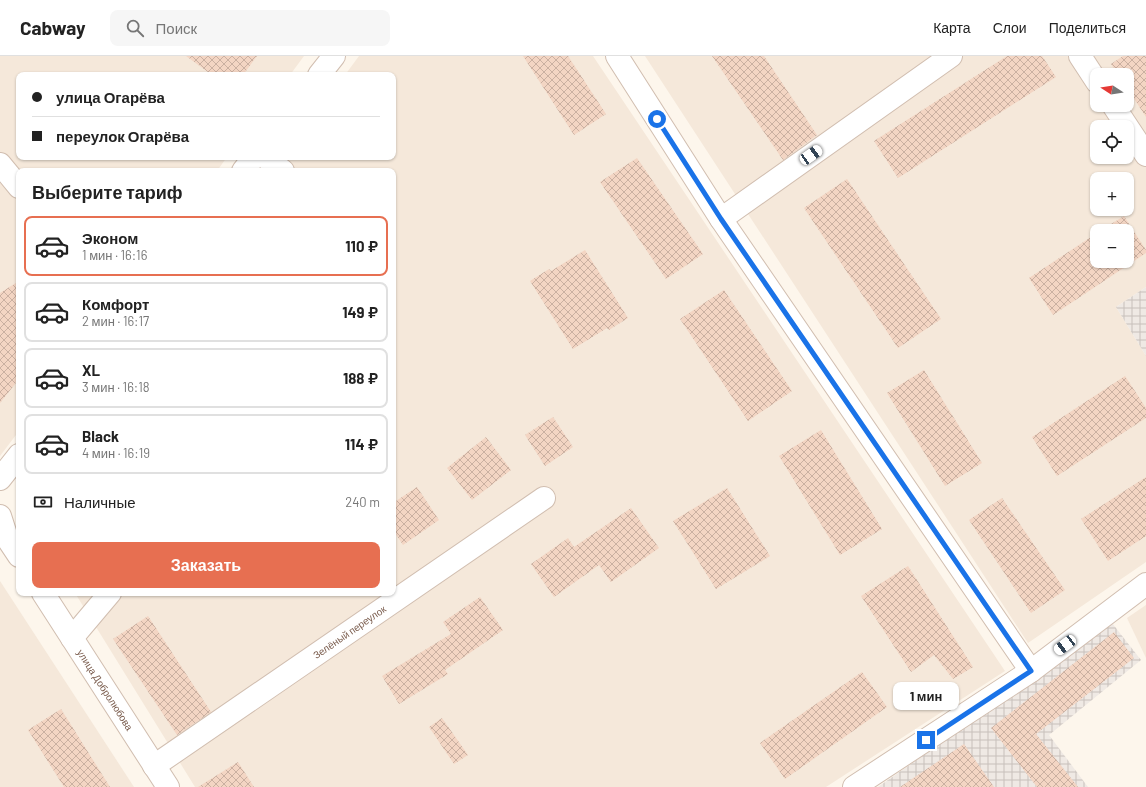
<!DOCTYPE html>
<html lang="ru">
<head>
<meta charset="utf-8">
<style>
	body { margin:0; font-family:Barlow,sans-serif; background:#f6f6f6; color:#222; height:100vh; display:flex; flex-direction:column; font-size:15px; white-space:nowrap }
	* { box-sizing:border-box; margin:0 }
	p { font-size:13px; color:#767676 }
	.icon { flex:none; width:22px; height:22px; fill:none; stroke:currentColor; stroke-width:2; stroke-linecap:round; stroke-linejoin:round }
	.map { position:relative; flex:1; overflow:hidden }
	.side { position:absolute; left:16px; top:112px; width:380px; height:428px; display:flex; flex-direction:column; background:#fff; border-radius:8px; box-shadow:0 1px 3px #0004 }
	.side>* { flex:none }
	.hud { position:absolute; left:16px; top:16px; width:380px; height:88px; border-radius:8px; box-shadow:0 1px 3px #0004; display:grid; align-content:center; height:88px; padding:0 16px; background:#fff }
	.needle { width:26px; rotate:282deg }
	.fabs { position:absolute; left:1090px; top:12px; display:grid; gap:8px }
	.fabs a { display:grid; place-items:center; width:44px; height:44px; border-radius:8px; background:#fff; box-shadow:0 1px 3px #0004; font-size:20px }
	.end { position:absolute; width:18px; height:18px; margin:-9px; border:5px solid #1a73e8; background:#fff; box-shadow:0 0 0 2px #fff }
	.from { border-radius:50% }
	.bubble { position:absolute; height:28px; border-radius:8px; background:#fff; box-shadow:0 1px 3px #0004; font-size:13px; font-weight:700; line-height:28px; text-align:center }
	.car { position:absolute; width:12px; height:24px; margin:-12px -6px; border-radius:5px; box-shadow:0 0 3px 1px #0007; background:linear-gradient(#fff 24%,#345 0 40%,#fff 0 76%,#345 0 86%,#fff 0) }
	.hud b { display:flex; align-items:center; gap:14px; height:38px; font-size:15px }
	.hud b+b { border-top:1px solid #e0e0e0 }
	.hud i { width:10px; height:10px; background:#222 }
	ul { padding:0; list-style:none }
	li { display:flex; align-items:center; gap:12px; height:60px; margin:0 8px 6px; padding:0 8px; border:2px solid #e0e0e0; border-radius:8px }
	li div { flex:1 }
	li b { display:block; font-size:15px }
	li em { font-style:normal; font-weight:700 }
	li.active { border-color:#e76f51 }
	li>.icon { width:36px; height:36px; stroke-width:1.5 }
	h2 { padding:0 16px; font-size:18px; line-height:48px }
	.pay { display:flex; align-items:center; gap:10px; height:44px; padding:0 16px; font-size:15px }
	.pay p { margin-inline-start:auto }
	.action { display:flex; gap:8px; margin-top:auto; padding:8px 16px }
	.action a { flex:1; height:46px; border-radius:8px; background:#e76f51; color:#fff; font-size:16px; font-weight:700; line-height:46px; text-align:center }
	header { display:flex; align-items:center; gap:24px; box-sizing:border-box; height:56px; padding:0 20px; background:#fff; border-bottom:1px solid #e0e0e0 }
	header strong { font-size:19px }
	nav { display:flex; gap:22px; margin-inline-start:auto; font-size:14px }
	.search { width:280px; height:36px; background:#f6f6f6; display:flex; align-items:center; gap:10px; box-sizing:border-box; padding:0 14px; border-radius:8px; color:#767676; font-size:15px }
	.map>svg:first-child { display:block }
	.residential { fill:#f5e8da; fill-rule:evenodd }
	.industrial { fill:url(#industrial-grid) }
	.building { fill:url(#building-cross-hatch) }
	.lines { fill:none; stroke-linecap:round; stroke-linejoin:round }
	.minor-casing { stroke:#d1beb0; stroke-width:24 }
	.minor { stroke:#fff; stroke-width:22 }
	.route { stroke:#1a73e8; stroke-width:5 }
	.labels { text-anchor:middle; stroke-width:3; stroke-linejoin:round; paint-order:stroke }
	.street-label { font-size:10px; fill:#7a5c4d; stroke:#fffaf3 }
</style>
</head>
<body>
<header>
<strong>Cabway</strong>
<div class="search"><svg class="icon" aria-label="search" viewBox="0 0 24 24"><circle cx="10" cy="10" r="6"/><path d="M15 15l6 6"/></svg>Поиск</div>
<nav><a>Карта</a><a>Слои</a><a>Поделиться</a></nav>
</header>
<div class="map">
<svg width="1146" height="731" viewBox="0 0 1146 731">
	<defs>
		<pattern id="industrial-grid" width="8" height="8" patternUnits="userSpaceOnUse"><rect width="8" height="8" fill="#efe9e4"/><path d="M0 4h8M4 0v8" fill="none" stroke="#c7c0bb"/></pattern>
		<pattern id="building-cross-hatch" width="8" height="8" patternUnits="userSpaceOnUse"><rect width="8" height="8" fill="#f3d5c3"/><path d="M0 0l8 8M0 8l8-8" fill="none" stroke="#cab0a1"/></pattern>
	</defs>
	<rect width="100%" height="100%" fill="#fdf6ec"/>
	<g class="residential">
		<polygon points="0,0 304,0 290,19 19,19 19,101 227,101 217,115 19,115 19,375 0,400"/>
		<polygon points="359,0 593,0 1005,615 826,731 195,731 75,537 393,537 393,115 274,115 284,101 393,101 393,19 345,19"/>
		<path d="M645 0H1146V231L1116 251 1146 300V506L1028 587ZM1097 19H1127V49H1097ZM1097 71H1127V101H1097ZM1097 123H1127V153H1097ZM1097 175H1127V205H1097Z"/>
		<polygon points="0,525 134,731 0,731"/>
		<polygon points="1146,549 1146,602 1127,562"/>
	</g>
	<g class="industrial">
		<polygon points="1146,231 1146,300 1116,251"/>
		<polygon points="1112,567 1141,604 1049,679 1088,731 878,731"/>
	</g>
	<g class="building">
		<polygon points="186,0 257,0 243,19 212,19"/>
		<polygon points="523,0 568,0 606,58 574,79"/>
		<polygon points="712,0 764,0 817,79 783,104"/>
		<polygon points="1007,0 1042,0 1056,21 898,122 874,85"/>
		<polygon points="1123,0 1146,0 1146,61 1127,32 1127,19 1118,19 1111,8"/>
		<polygon points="637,102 703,198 666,223 600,126"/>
		<polygon points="847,123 941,263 898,292 804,152"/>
		<polygon points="1124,160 1146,194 1146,197 1053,259 1029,222 1097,177 1097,205 1127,205 1127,175 1100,175"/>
		<polygon points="585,194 628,262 609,274 607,272 573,293 530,225 549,213 551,215"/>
		<polygon points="19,225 19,323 0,347 0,237"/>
		<polygon points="724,234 792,335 748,365 680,263"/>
		<polygon points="924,314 982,407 945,430 887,337"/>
		<polygon points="1125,320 1146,352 1146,362 1057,420 1032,381"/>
		<polygon points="553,361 573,391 545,410 525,379"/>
		<polygon points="821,374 882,473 840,499 779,400"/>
		<polygon points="486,381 511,414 472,444 447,412"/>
		<polygon points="1146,421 1146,480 1108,505 1081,463"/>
		<polygon points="417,431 439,464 403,489 393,474 393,447"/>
		<polygon points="727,432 770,500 716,533 673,465"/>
		<polygon points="1002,442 1065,534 1031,557 969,464"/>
		<polygon points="631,452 659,492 611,526 599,509 554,541 531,508 568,482 574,491"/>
		<polygon points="908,510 973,611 953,623 934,599 911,616 861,540"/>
		<polygon points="480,541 503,574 445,614 448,618 399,648 382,620 451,578 443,566"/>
		<polygon points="148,560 211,656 177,679 113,583"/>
		<polygon points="1114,576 1134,602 1036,678 1078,731 1037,731 991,672"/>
		<polygon points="862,616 887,651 785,723 760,687"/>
		<polygon points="61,653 110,731 64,731 28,674"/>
		<polygon points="442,662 468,699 454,708 429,671"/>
		<polygon points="964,688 994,731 900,731"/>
		<polygon points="238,706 254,731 198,731"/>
	</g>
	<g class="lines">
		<defs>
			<g id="minor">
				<polyline points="617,0 721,163 1031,615"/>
				<polyline points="1080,0 1097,26"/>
				<polyline points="319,19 334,0"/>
				<polyline points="1113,49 1146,99"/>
				<polyline points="265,101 283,115"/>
				<polyline points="0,108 19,131"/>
				<polyline points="243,115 254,101"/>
				<polyline points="721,163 951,0"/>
				<polyline points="0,423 19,399"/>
				<polyline points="0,460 7,482 19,500"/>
				<path id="s1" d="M43 537 168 731"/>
				<polyline points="72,582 110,537"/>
				<path id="s2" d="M154 710 544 442"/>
				<polyline points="854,731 1031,615 1146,528"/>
			</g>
		</defs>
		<use href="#minor" class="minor-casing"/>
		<use href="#minor" class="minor"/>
	</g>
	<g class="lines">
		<polyline class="route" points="657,63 721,163 1031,615 926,684"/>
	</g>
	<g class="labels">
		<g class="street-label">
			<text dy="4" stroke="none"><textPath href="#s2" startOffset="237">Зелёный переулок</textPath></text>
			<text dy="4" stroke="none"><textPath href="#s1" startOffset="115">улица Добролюбова</textPath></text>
		</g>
	</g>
</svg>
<div class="fabs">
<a><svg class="needle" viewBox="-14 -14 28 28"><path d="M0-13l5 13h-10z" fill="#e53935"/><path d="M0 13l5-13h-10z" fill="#767676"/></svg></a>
<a><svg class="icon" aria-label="locate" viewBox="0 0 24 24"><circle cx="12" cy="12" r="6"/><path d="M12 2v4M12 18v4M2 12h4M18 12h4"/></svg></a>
<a>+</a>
<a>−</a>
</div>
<i class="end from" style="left:657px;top:63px"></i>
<i class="end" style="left:926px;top:684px"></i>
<div class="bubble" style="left:893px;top:626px;width:66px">1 мин</div>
<i class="car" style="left:811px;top:99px;rotate:55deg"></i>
<i class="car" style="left:1065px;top:589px;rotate:233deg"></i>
<div class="hud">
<b><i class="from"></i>улица Огарёва</b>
<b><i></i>переулок Огарёва</b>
</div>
<section class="side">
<h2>Выберите тариф</h2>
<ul>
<li class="active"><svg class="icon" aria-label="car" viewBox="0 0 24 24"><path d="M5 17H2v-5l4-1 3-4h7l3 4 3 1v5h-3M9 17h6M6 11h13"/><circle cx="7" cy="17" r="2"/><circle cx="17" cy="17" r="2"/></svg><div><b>Эконом</b><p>1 мин · 16:16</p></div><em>110 ₽</em></li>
<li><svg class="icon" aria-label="car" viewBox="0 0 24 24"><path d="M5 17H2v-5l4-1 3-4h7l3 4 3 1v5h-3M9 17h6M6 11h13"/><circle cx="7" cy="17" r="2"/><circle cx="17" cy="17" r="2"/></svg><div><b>Комфорт</b><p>2 мин · 16:17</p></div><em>149 ₽</em></li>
<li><svg class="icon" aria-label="car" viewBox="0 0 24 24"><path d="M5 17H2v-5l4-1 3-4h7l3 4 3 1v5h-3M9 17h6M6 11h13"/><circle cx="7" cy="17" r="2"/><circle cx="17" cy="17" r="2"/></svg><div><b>XL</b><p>3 мин · 16:18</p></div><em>188 ₽</em></li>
<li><svg class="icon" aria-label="car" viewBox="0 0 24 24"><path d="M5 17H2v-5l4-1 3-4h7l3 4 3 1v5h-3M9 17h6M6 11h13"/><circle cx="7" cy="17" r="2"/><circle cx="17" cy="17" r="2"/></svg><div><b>Black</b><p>4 мин · 16:19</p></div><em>114 ₽</em></li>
</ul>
<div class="pay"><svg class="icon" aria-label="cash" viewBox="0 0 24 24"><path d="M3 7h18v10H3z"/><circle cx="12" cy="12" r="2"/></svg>Наличные<p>240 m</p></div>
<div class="action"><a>Заказать</a></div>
</section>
</div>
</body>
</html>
